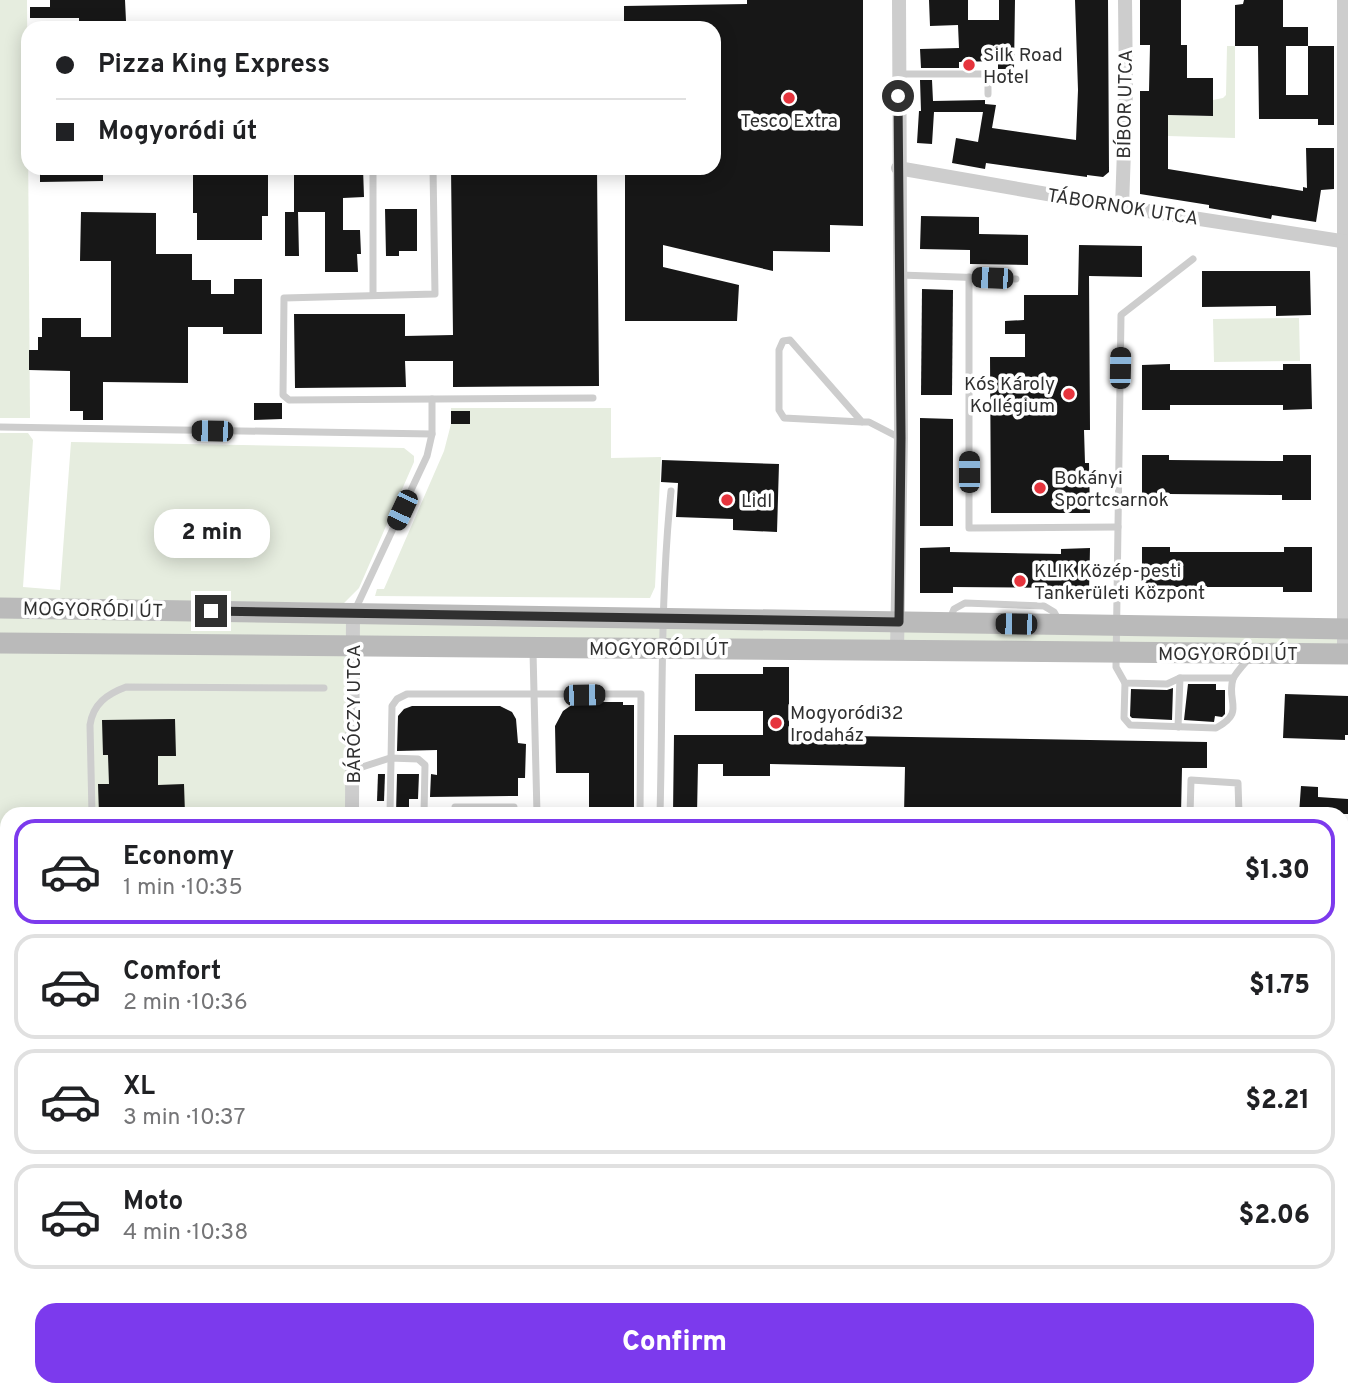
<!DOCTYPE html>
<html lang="en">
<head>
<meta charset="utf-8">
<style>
	body { margin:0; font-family:Overpass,sans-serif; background:#f2f2f2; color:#202124; height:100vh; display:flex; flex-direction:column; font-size:26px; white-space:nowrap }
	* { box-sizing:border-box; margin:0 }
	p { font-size:23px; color:#757577 }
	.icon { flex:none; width:38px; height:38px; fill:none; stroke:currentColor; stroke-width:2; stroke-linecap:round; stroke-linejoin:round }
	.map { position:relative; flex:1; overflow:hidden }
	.panel { position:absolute; left:0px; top:807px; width:1349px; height:590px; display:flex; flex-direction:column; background:#fff; border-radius:21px 21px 0 0; box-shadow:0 4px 18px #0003 }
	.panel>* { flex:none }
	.hud { position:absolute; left:21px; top:21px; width:700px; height:154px; border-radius:21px; box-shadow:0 4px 18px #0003; display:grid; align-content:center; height:154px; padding:0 35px; background:#fff }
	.end { position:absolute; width:32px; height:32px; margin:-16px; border:9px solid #303030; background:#fff; box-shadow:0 0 0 4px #fff }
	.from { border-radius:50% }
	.bubble { position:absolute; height:49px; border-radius:21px; background:#fff; box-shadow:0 4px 18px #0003; font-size:23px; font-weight:800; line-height:49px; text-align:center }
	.car { position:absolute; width:21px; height:42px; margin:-21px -10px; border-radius:9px; box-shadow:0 0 5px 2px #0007; background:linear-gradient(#222 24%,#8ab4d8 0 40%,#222 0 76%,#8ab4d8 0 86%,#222 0) }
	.hud b { display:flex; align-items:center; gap:24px; height:66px; font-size:26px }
	.hud b+b { border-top:2px solid #e0e0e0 }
	.hud i { width:18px; height:18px; background:#202124 }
	ul { padding:12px 0 0; list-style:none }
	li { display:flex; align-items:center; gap:21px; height:105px; margin:0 14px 10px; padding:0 21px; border:4px solid #e0e0e0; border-radius:21px }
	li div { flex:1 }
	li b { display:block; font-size:26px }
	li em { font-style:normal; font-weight:800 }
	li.on { border-color:#7c3aed }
	li>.icon { width:63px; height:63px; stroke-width:1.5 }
	.cta { display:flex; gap:14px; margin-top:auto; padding:14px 35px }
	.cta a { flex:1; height:80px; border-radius:21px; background:#7c3aed; color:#fff; font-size:28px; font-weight:800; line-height:80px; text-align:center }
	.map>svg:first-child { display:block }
	.green { fill:#e6eddf }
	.building { fill:#171717; fill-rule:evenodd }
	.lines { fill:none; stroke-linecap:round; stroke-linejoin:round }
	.lane { stroke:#cdcdcd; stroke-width:7 }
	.street { stroke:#cdcdcd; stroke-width:14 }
	.secondary { stroke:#bababa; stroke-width:21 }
	.route { stroke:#303030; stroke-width:9 }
	.poi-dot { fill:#e6343d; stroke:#fff; stroke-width:2.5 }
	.labels { text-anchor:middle; stroke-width:7; stroke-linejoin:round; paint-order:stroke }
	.poi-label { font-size:19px; fill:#303030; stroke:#fff; text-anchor:start }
	.street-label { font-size:19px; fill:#303030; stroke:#fff }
</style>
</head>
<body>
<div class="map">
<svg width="1348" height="1395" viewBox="0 0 1348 1395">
	<rect width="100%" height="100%" fill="#fff"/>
	<g class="green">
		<polygon points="0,0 27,0 30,418 0,418"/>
		<polygon points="1227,46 1235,46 1235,138 1168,136 1163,115 1213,116 1213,100 1223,98 1226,95"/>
		<polygon points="1299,318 1300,361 1214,362 1213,319"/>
		<polygon points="451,408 611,408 611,458 661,457 655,587 650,598 375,596 377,589 384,589 444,451 451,424"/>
		<polygon points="0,433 28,433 33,440 23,587 60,590 71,442 404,448 414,456 414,462 359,588 344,603 0,599"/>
		<polygon points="0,608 1348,629 1348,654 353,646 352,814 7,814 7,1390 349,1390 349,1395 0,1395"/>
		<polygon points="1342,1073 1348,1073 1348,1343 1342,1092"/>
	</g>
	<g class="building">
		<polygon points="50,0 125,0 126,21 79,22 79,18 30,18 30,7 50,7"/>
		<polygon points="747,0 863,0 863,226 830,225 830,252 773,251 773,271 663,245 663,267 739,285 737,321 625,321 625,168 714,168 714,28 624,28 624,6 747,4"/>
		<polygon points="929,0 968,0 968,20 999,20 999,0 1015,0 1014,69 998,69 998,61 959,62 959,68 921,68 920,49 959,48 958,25 930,26"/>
		<polygon points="1075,0 1108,0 1109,172 1103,177 1087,175 1087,177 986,163 985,169 952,163 956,138 978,142 983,112 934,112 932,144 917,143 919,111 921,111 920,80 932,80 933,101 985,100 985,104 996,105 992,128 1076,140 1078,90"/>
		<polygon points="1140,0 1181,0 1181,45 1187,45 1187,78 1213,78 1213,116 1168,115 1168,169 1303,191 1303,187 1307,188 1306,148 1334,148 1334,189 1321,190 1316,222 1272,215 1271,219 1209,208 1209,205 1140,194 1140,91 1149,91 1150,45 1140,45"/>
		<path d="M1244 0H1283V27H1308V46H1334V125H1318V119H1259L1258 46H1235V5L1243 4ZM1286 46H1308V95H1286Z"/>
		<polygon points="40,168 103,168 103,181 40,182"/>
		<polygon points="193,168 268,168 268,216 262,216 262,240 197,240 197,213 193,213"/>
		<polygon points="304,168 363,168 364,197 343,198 343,230 360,230 361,254 357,254 358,272 325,272 325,212 298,212 299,256 285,256 285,212 294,212 294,173 304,173"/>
		<polygon points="451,168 597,168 599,386 453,387 453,361 405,361 406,387 295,388 294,314 405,314 405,336 453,335"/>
		<polygon points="385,209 417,209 417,251 399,251 399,256 386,256"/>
		<polygon points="81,212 156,213 156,254 192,254 192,280 211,280 211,294 234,294 234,279 262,279 262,334 223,334 223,327 188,327 188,383 103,382 103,420 83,420 83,411 70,411 70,371 29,370 29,350 38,350 38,337 42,337 42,318 81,318 81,337 111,337 111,261 80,261"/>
		<polygon points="921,216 979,217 979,234 1028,235 1028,265 970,264 970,250 920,249"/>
		<polygon points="1079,245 1142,246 1142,277 1089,276 1090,430 1084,430 1085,463 1089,463 1090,513 991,513 990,357 1025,357 1025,334 1005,334 1005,321 1024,320 1024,295 1078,295"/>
		<polygon points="1202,271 1310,271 1311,315 1276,316 1276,306 1202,307"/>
		<polygon points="922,289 953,290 952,395 921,395"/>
		<polygon points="1170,364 1170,370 1283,370 1283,364 1311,364 1312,409 1283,410 1283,405 1170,405 1170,410 1142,410 1142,365"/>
		<polygon points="254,403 282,403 282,419 254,420"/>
		<rect x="451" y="411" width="19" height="13"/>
		<polygon points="920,418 953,419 953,526 920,526"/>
		<polygon points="1142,455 1169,455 1169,460 1283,461 1283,455 1311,455 1311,500 1282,500 1282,495 1169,494 1169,500 1142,500"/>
		<polygon points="662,460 779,464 777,532 733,530 733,519 676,517 678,483 661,482"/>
		<polygon points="950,547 950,552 1061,554 1061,549 1090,548 1089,593 1060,593 1060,588 953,587 953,593 920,593 920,548"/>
		<polygon points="1142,547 1170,547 1170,552 1284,552 1284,547 1312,547 1312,592 1283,592 1283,587 1170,587 1170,592 1142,592"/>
		<polygon points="763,667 789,667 789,735 1207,742 1207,768 1182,768 1181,814 904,814 905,767 770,764 770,776 723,776 723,764 698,764 697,814 673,814 674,735 763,735 763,711 695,711 695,674 763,674"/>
		<polygon points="1188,684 1216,684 1216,690 1225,690 1225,714 1222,717 1215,716 1214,722 1184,720"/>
		<polygon points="1173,688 1172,720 1132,718 1130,716 1131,689 1167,690"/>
		<polygon points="1285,694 1348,696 1348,735 1345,735 1345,740 1283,738"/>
		<polygon points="576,702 623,702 623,705 634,705 634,814 589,814 589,773 556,773 555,726 563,711"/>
		<polygon points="412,706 500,706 512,712 516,719 518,743 526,744 525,778 518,778 518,796 430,797 431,774 437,775 437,750 397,751 398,716 404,709"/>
		<polygon points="175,719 176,756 158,756 158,785 184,784 185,814 99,814 98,784 109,784 108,755 103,755 102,720"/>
		<polygon points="378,774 385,774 384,801 377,801"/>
		<polygon points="397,774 419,774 418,799 409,799 409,814 396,814"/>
		<polygon points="1301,786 1318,787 1318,797 1348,799 1348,814 1299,814"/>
	</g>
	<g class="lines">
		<g class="lane">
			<polyline points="898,74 988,74 988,94"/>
			<polyline points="373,168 373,295"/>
			<polyline points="433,168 435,294 284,298 283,395 289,400 593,398"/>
			<polyline points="1193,259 1121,315 1116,667 1125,683 1167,684 1180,678 1233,678"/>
			<polyline points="900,275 1016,279"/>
			<polyline points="969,277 969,528 1118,527"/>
			<polyline points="862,422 790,340 783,341 779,350 779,410 784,418 862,422 869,422 900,438"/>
			<polyline points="0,427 432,434"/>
			<polyline points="355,610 427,456 432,434 432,399"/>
			<polyline points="950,619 954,609 965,603 1044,606 1054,612 1059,621"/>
			<polyline points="533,652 537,814"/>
			<path d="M1125 683 1124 718 1130 725 1216 728C1246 712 1226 702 1233 679 1236 672 1246 662 1251 656"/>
			<polyline points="1178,727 1180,678"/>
			<polyline points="353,770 390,758 418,759 425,765 424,814"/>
			<path d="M92 814 90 725C93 704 107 694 126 687L324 688"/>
			<polyline points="390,814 392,706 397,699 407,694 641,694 640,814"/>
			<polyline points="455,814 455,807 514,807 514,814"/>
			<path d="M660 814C663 706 660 598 671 491"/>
			<polyline points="1190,814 1191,780 1238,783 1239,814"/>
			<polyline points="0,889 7,889"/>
			<polyline points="1342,1045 1348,1045"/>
			<polyline points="303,1390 304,1395"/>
			<polyline points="704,1390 718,1391"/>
			<polyline points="1251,1390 1251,1395"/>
			<polyline points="1324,1390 1324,1395"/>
			<polyline points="732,1393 743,1395"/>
			<polyline points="564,1395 564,1390"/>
			<polyline points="573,1395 573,1390"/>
			<polyline points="683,1395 683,1390"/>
			<polyline points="765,1395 765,1390"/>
			<polyline points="798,1395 798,1390"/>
		</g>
		<g class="street">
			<polyline points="1344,0 1344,654"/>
			<polyline points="898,168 1122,207 1348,242"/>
			<polyline points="1122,207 1126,92 1125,0"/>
			<polyline points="897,650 901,438 899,0"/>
			<polyline points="352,814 353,613"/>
			<polyline points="1169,1390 1169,1395"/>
			<polyline points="349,1395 349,1390"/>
			<polyline points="900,1395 900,1390"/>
		</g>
		<g class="secondary">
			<polyline points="0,608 1348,629"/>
			<polyline points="0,643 1348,654"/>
		</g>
	</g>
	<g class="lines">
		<polyline class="route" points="211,611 899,622 901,438 898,96"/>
	</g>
	<g class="poi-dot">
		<circle cx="969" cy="65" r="7"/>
		<circle cx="789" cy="98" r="7"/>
		<circle cx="1069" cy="394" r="7"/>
		<circle cx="1040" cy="488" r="7"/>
		<circle cx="727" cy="500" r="7"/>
		<circle cx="1020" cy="581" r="7"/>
		<circle cx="776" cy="723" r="7"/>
	</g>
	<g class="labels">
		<g class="poi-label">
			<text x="983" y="61">Silk Road<tspan x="983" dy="22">Hotel</tspan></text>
			<text x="789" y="127" text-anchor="middle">Tesco Extra</text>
			<text x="1055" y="390" text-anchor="end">Kós Károly<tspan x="1055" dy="22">Kollégium</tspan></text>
			<text x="1054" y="484">Bokányi<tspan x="1054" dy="22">Sportcsarnok</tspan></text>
			<text x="741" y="507">Lidl</text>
			<text x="1034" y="577">KLIK Közép-pesti<tspan x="1034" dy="22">Tankerületi Központ</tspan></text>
			<text x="790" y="719">Mogyoródi32<tspan x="790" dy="22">Irodaház</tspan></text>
		</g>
		<g class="street-label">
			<text transform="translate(1124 104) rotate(-89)" y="7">BÍBOR UTCA</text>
			<text transform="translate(1123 206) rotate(9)" y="7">TÁBORNOK UTCA</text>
			<text transform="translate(93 609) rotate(1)" y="7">MOGYORÓDI ÚT</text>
			<text x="659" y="655">MOGYORÓDI ÚT</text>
			<text x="1228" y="660">MOGYORÓDI ÚT</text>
			<text transform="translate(353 714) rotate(-90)" y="7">BÁRÓCZY UTCA</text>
		</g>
	</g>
</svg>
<i class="end from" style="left:898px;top:96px"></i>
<i class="end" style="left:211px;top:611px"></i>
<div class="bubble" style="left:154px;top:509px;width:116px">2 min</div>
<i class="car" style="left:992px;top:278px;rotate:272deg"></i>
<i class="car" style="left:1120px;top:368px;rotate:1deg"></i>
<i class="car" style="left:212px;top:431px;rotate:271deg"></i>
<i class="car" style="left:969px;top:472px;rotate:0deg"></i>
<i class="car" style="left:402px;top:510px;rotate:205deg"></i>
<i class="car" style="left:1016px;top:624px;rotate:271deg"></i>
<i class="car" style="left:584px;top:695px;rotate:89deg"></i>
<div class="hud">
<b><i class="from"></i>Pizza King Express</b>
<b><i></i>Mogyoródi út</b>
</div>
<section class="panel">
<ul>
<li class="on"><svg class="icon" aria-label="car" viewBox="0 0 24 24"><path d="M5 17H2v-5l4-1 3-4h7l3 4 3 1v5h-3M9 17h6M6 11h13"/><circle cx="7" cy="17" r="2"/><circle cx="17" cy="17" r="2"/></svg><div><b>Economy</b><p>1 min · 10:35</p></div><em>$1.30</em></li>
<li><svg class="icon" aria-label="car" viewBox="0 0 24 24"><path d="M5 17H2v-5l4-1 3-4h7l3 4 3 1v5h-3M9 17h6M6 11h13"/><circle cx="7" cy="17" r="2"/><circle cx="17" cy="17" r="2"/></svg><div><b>Comfort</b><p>2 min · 10:36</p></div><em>$1.75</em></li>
<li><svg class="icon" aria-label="car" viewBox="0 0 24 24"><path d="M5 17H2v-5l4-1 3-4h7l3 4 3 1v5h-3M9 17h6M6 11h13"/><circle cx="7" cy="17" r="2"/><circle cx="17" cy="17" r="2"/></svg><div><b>XL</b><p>3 min · 10:37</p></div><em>$2.21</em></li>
<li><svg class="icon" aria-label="car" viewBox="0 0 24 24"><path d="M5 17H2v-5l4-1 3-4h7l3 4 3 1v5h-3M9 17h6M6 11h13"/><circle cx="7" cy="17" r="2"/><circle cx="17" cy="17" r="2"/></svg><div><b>Moto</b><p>4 min · 10:38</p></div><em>$2.06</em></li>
</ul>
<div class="cta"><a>Confirm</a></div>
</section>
</div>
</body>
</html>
